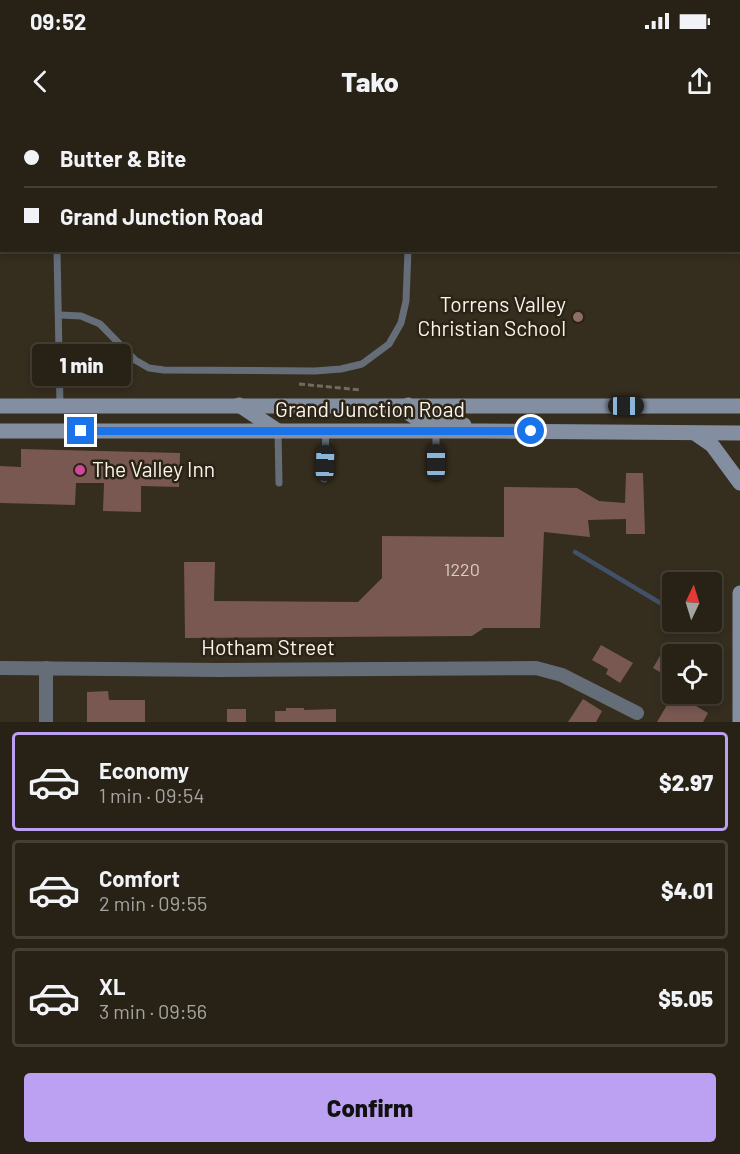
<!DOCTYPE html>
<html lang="en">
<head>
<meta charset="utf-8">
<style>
	body { margin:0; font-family:Barlow,sans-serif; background:#302a1f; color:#f1f3f6; height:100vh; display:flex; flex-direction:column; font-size:22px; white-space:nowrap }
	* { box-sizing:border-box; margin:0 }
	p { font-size:20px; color:#a5a4a1 }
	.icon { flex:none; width:33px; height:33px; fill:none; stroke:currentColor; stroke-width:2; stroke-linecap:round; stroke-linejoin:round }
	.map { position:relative; height:602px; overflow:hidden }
	.details { display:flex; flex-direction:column; background:#282216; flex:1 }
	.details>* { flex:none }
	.banner { position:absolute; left:0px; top:0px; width:741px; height:132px; box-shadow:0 3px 9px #0003,0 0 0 2px #443f35; display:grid; align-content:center; height:132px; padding:0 24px; background:#282216 }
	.needle { width:39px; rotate:4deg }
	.controls { position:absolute; left:662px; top:452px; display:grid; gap:12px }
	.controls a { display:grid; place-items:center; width:60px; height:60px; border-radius:6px; background:#282216; box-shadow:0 3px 9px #0003,0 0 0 2px #443f35; font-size:30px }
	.end { position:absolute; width:27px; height:27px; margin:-14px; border:8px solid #1a73e8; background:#fff; box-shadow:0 0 0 3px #fff }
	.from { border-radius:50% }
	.bubble { position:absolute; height:42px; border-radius:6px; background:#282216; box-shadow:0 3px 9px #0003,0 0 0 2px #443f35; font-size:20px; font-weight:800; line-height:42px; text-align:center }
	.car { position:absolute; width:18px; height:36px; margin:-18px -9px; border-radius:8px; box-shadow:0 0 4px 2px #0007; background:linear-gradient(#222 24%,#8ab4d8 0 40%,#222 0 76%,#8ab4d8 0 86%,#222 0) }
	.banner b { display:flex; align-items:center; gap:21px; height:57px; font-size:22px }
	.banner b+b { border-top:2px solid #443f35 }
	.banner i { width:15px; height:15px; background:#f1f3f6 }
	ul { padding:10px 0 0; list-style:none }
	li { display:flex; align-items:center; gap:18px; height:99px; margin:0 12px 9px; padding:0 12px; border:3px solid #443f35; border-radius:6px }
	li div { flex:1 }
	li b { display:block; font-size:22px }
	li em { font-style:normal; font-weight:800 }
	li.selected { border-color:#bca0f2 }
	li>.icon { width:54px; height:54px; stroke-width:1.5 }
	.button { display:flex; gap:12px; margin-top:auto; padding:12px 24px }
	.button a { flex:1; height:69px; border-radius:6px; background:#bca0f2; color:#111; font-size:24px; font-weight:800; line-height:69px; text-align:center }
	.status { display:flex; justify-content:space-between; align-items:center; height:42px; padding:0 30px; background:#282216; direction:ltr }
	.status svg { height:16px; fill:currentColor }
	header { display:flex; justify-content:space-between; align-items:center; height:78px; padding:0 24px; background:#282216; font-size:27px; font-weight:800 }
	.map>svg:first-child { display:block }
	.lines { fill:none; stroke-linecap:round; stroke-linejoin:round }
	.stream { stroke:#425169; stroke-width:4.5 }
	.building { fill:#785850 }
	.path { stroke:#726b5e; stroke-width:3; stroke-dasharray:6 3; stroke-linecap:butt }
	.service { stroke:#656d78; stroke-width:7 }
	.minor { stroke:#656d78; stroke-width:14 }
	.secondary { stroke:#838fa1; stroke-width:15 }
	.route { stroke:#1a73e8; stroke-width:8 }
	.education-dot { fill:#8d6e63; stroke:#2b2315; stroke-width:2 }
	.hotel-dot { fill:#d1479c; stroke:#2b2315; stroke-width:2 }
	.labels { text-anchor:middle; stroke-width:5; stroke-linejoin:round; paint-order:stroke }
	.number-label { font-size:18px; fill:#dacdc4 }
	.poi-label { font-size:21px; fill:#faf4eb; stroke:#2b2315; text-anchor:end }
	.street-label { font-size:21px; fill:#faf4eb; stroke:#2b2315 }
</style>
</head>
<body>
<div class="status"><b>09:52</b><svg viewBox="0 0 49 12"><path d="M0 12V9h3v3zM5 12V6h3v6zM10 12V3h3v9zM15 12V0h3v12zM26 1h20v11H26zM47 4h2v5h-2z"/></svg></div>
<header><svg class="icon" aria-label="back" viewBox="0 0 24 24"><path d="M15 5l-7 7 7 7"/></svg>Tako<svg class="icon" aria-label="share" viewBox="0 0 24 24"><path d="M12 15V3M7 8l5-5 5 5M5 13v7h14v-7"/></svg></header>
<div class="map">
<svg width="740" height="602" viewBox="0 0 740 602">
	<rect width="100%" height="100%" fill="#352d1e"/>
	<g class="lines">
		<g class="stream">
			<polyline points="575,432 672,490"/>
			<polyline points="690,501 708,512"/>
		</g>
	</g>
	<g class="building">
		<polygon points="21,329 180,333 179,367 141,366 141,392 103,391 104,363 76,363 75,385 0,383 0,346 21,347"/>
		<polygon points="626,353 643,353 645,414 626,414 626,399 588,400 590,417 544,412 540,508 484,508 472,516 185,518 184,442 215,442 214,481 358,482 382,458 382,416 504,417 504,367 577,368 599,381 625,383"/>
		<polygon points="601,525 633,543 620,563 606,554 608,549 592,540"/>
		<polygon points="664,529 672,534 672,559 653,548"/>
		<polygon points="108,571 109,580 145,580 145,602 87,602 87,572"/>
		<polygon points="674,573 708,593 703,602 657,602"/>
		<polygon points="583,579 602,591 596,602 568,602"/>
		<polygon points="286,588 304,588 304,590 336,589 336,602 275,602 275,591 286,591"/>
		<rect x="227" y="589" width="19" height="13"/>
	</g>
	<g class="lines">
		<polyline class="path" points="299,264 361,270"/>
		<g class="service">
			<polyline points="55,0 55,2"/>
			<polyline points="303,0 305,2"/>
			<polyline points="57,130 60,286"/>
			<polyline points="60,195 81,196 100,204 135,240 149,248 164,250 315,251 341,249 362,244 389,224 401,203 406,181 408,130"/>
			<polyline points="278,311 279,363"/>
			<polyline points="436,356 436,311"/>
			<polyline points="324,359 326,311"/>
		</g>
		<g class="minor">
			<polyline points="0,548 220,550 536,548 562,555 637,593"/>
			<polyline points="46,548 46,602"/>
		</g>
		<g class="secondary">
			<polyline points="239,285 278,311"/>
			<polyline points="408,285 407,292 416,298 443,299 464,305"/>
			<polyline points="0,286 740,286"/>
			<polyline points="0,311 484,311 740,313"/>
			<polyline points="696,314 712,325 740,363"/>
			<polyline points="740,602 740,473"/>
		</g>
	</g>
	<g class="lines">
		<polyline class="route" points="81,311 531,311"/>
	</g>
	<circle class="education-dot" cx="578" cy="197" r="6"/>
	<circle class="hotel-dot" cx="80" cy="350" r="6"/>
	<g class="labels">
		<g class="number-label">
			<text x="462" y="456">1220</text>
		</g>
		<g class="poi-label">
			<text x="566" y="192">Torrens Valley<tspan x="566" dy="24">Christian School</tspan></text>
			<text x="92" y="357" text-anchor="start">The Valley Inn</text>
		</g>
		<g class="street-label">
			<text x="370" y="297">Grand Junction Road</text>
			<text x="268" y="535">Hotham Street</text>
		</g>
	</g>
</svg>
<div class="controls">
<a><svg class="needle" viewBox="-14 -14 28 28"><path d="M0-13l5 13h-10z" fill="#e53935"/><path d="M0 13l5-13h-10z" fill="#a5a4a1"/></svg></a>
<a><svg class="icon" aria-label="locate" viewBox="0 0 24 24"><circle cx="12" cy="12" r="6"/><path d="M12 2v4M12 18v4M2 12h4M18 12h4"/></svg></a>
</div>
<i class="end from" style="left:531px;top:311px"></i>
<i class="end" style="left:81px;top:311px"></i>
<div class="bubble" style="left:32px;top:224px;width:99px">1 min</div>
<i class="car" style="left:626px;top:286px;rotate:90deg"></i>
<i class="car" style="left:436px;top:342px;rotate:0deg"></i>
<i class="car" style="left:325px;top:343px;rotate:2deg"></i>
<div class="banner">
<b><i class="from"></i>Butter &amp; Bite</b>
<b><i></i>Grand Junction Road</b>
</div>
</div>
<section class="details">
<ul>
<li class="selected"><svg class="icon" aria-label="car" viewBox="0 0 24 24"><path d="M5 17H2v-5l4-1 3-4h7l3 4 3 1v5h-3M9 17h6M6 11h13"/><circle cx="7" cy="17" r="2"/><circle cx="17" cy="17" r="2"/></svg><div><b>Economy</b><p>1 min · 09:54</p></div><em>$2.97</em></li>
<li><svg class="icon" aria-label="car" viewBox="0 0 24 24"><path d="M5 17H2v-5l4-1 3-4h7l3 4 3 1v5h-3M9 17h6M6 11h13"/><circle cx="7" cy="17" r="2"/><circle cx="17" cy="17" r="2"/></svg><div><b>Comfort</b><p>2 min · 09:55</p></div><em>$4.01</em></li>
<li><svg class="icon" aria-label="car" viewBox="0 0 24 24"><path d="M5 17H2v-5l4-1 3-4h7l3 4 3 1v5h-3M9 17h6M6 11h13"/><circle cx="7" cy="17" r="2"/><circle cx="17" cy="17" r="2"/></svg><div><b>XL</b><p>3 min · 09:56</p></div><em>$5.05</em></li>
</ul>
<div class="button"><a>Confirm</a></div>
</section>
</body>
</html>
